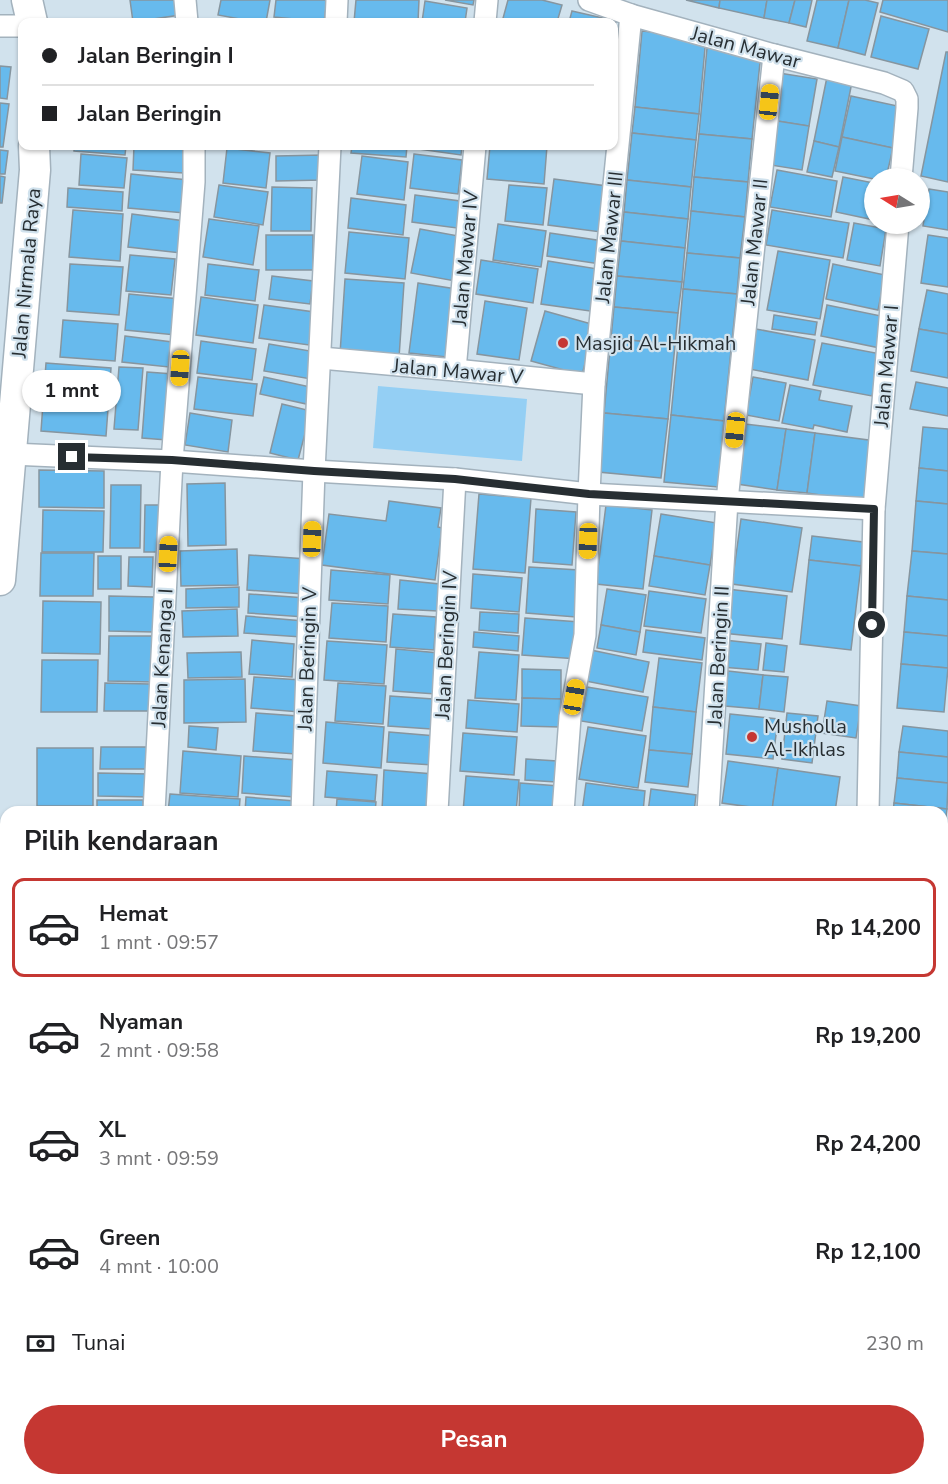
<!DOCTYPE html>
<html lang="id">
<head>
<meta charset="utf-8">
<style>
	body { margin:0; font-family:"Nunito Sans",sans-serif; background:#f2f2f2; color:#202124; height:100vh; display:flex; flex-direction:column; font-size:22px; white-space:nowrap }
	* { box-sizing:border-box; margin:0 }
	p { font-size:20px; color:#757577 }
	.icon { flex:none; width:33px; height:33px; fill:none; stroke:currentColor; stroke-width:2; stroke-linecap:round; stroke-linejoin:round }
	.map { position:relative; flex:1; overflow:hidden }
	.details { position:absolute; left:0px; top:806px; width:948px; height:680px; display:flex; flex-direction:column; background:#fff; border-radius:18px 18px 0 0; box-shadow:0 2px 4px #0004 }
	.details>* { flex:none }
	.banner { position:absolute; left:18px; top:18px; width:600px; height:132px; border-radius:12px; box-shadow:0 2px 4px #0004; display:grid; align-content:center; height:132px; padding:0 24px; background:#fff }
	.needle { width:39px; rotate:281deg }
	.buttons { position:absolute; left:864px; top:168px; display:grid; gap:12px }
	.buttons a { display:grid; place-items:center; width:66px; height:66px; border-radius:50%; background:#fff; box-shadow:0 2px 4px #0004; font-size:30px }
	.end { position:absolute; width:27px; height:27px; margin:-14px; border:8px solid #272e32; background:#fff; box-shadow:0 0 0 3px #fff }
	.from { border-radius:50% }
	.bubble { position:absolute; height:42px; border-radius:21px; background:#fff; box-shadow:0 2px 4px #0004; font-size:20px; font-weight:700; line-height:42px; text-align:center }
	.car { position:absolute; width:18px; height:36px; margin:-18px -9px; border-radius:8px; box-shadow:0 0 4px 2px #0007; background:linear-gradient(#f5c518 24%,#345 0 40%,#f5c518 0 76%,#345 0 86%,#f5c518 0) }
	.banner b { display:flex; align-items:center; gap:21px; height:57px; font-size:22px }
	.banner b+b { border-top:2px solid #e0e0e0 }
	.banner i { width:15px; height:15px; background:#202124 }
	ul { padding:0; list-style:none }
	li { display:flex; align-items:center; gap:18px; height:99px; margin:0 12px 9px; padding:0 12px; border:3px solid transparent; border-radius:12px }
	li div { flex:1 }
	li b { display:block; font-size:22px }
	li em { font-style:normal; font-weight:700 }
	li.selected { border-color:#c53732 }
	li>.icon { width:54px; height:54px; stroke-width:1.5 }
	h2 { padding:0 24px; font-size:27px; line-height:72px }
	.pay { display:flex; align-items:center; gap:15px; height:66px; padding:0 24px; font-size:22px }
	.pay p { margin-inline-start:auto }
	.primary-button { display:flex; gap:12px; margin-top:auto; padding:12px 24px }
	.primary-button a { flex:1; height:69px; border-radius:36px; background:#c53732; color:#fff; font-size:24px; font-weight:700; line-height:69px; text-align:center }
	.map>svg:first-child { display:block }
	.green { fill:#94cff4 }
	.building { fill:#67baed; stroke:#86959f; stroke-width:1.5 }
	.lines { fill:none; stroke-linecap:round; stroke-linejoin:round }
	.minor-casing { stroke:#a3b2bd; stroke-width:24 }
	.tertiary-casing { stroke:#a3b2bd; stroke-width:28 }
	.secondary-casing { stroke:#a3b2bd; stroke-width:33 }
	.path { stroke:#808c93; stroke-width:4; stroke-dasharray:4.5 3; stroke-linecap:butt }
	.minor { stroke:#fff; stroke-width:21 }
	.tertiary { stroke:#fff; stroke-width:26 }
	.secondary { stroke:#fff; stroke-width:30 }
	.route { stroke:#272e32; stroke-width:8 }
	.poi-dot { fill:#c53732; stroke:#d1e2ed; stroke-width:2 }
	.labels { text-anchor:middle; stroke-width:4.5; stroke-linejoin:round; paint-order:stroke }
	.street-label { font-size:20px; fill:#272e32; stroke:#d1e2ed }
	.poi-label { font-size:20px; fill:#272e32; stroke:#d1e2ed; text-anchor:start }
</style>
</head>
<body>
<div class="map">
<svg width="948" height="1484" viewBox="0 0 948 1484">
	<rect width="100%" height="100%" fill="#d1e2ed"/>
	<polygon class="green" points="378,386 527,399 522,461 373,448"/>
	<g class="building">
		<polygon points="130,0 177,0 180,15 133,22"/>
		<polygon points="221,0 270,0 266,22 256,22 218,15"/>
		<polygon points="276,0 327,0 324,22 274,17"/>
		<polygon points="356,0 419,0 418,22 354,22"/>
		<polygon points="445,0 474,0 473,5"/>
		<polygon points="508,0 542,0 562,5 557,22 502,22"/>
		<polygon points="686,0 720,0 719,8"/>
		<polygon points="720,0 767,0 764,18 719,8"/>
		<polygon points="767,0 795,0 789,23 764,18"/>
		<polygon points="795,0 812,0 806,27 789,23"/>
		<polygon points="817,0 849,0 838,48 807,41"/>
		<polygon points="849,0 865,0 878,3 865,55 838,48"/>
		<polygon points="883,0 948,0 948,32 880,12"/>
		<polygon points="425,1 467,8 465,22 422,22"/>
		<polygon points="572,11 616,21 614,30 614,22 569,22"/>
		<polygon points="881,16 929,29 918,69 871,57"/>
		<polygon points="642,31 706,37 699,114 635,107"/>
		<polygon points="707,48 761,53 752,139 699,134"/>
		<polygon points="946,52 948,52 948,182 921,176"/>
		<polygon points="0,66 11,67 7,99 0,98"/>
		<polygon points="779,73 817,79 809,126 771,120"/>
		<polygon points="827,77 852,82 839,147 814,141"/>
		<polygon points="851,96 902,107 893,148 842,137"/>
		<polygon points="0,103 9,104 3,147 0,147"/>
		<polygon points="635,107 699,114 696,140 632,133"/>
		<polygon points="771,120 809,126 802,170 764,164"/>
		<polygon points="632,133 696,140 691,187 627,180"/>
		<polygon points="699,134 752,139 748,182 694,177"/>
		<polygon points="842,137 893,148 886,178 874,179 835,171"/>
		<polygon points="814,141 839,147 832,177 807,172"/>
		<polygon points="74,146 126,146 125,155 74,151"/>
		<polygon points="134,146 186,146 184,173 133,170"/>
		<polygon points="247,146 267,146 266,149"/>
		<polygon points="352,146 407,146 406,157 351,153"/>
		<polygon points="412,146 462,146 461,155 412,148"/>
		<polygon points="490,146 547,146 544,184 487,179"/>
		<polygon points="227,148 270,153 266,188 223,183"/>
		<polygon points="0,150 8,151 5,174 0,174"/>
		<polygon points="81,154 127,158 124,188 79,185"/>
		<polygon points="414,154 462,160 458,194 410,188"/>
		<polygon points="323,155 323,180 276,181 276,156"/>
		<polygon points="362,156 408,162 404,200 357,194"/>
		<polygon points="777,170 837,181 831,217 770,207"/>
		<polygon points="131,174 188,180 185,213 128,208"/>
		<polygon points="0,176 5,177 2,203 0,203"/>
		<polygon points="694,177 748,182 745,217 691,211"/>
		<polygon points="843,177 874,183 874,220 836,212"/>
		<polygon points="554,179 607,186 601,232 548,225"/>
		<polygon points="627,180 691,187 688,219 624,212"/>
		<polygon points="219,185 268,192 263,225 214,217"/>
		<polygon points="509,185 547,188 543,225 505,221"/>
		<polygon points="272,187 312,188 311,231 271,231"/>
		<polygon points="68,188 123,192 122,211 67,207"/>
		<polygon points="929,189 948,192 948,230 923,226"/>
		<polygon points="415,195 460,201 457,228 412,222"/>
		<polygon points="351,198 406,205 403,235 348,228"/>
		<polygon points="73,210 123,214 120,261 69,257"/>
		<polygon points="772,210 849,223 843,258 766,245"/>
		<polygon points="691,211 745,217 740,258 687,253"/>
		<polygon points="624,212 688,219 685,248 621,241"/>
		<polygon points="132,214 185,221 181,253 128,247"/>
		<polygon points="209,219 259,226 253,265 203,257"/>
		<polygon points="854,223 886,229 880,266 847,260"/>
		<polygon points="498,224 546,231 541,267 493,260"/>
		<polygon points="420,229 464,237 455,281 411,273"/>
		<polygon points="349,232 409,238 405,279 345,273"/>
		<polygon points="550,233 603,241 600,264 547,256"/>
		<rect x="266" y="235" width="47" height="35"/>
		<polygon points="928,235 948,238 948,287 921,283"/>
		<polygon points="621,241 685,248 682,282 617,276"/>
		<polygon points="778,251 830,260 820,319 767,310"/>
		<polygon points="687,253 740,258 737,294 683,289"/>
		<polygon points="130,255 175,259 171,295 126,291"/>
		<polygon points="481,260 538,269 533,303 476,294"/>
		<polygon points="548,261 604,270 597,312 541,304"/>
		<polygon points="70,264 123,267 119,315 67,311"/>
		<polygon points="208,264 259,270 255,301 205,295"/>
		<polygon points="833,264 885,275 878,310 826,299"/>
		<polygon points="272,276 313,281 310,304 269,299"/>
		<polygon points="617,276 682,282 678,313 614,307"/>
		<polygon points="345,279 404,283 399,358 340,354"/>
		<polygon points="418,283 456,289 447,357 409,353"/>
		<polygon points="683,289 737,294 731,350 678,345"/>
		<polygon points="927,290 948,294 948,334 919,329"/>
		<polygon points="129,294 180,299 176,335 125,330"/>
		<polygon points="201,297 258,305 253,343 196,335"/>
		<polygon points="485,301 527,308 519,360 477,354"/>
		<polygon points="264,305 314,312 309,345 259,338"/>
		<polygon points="827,305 886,317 880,348 821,336"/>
		<polygon points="614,307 678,313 675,345 611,338"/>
		<polygon points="545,311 595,325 582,375 531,361"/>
		<polygon points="774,315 817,322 815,335 772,329"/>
		<polygon points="63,320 118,324 115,361 60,357"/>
		<polygon points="756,329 815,340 808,380 749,369"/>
		<polygon points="919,329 948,334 948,378 911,371"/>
		<polygon points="125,336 172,342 169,367 122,362"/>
		<polygon points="611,338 675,345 668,419 604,413"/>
		<polygon points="201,341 256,349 252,380 197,373"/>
		<polygon points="822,343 881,354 872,396 813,385"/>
		<polygon points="269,344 316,352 311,379 264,371"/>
		<polygon points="678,345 731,350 724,421 671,415"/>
		<polygon points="46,363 111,368 106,436 41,431"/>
		<polygon points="119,367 143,368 138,430 114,429"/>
		<polygon points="147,372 173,374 167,440 142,438"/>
		<polygon points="198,377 257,384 253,416 194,409"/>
		<polygon points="264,377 315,388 311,405 260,394"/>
		<polygon points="753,377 786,383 779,421 746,415"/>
		<polygon points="916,382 948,388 948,416 910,409"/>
		<polygon points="790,385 821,391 819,400 852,406 847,432 814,425 813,429 782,423"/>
		<polygon points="282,404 311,411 298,460 270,453"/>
		<polygon points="190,413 232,420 228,452 185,445"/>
		<polygon points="604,413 668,419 661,478 598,472"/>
		<polygon points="671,415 724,421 718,487 664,482"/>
		<polygon points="745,424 786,429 777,490 737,484"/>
		<polygon points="923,427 948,429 948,471 919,468"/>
		<polygon points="786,429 815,433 807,493 777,490"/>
		<polygon points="815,433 876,441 868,502 807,493"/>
		<polygon points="919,468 948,471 948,504 916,501"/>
		<polygon points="39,470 104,471 104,508 39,507"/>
		<polygon points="225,483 226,545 188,546 187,484"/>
		<polygon points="111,485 141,485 140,548 110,548"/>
		<polygon points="479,494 531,498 525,573 473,569"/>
		<polygon points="389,501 441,508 438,527 442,528 435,580 322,565 329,514 386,521"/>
		<polygon points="916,501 948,504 948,554 912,551"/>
		<polygon points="145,505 166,505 165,552 144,552"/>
		<polygon points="606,505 652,510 643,589 596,584"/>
		<polygon points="536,509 576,512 572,565 533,562"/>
		<polygon points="43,510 104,511 103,552 42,552"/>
		<polygon points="661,514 717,523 710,565 654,556"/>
		<polygon points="741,519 802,528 792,592 732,584"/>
		<polygon points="812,536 863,542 861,566 809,560"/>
		<polygon points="237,549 238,585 181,586 180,551"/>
		<polygon points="912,551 948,554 948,600 907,596"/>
		<polygon points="41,553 94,553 93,596 40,596"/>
		<polygon points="249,555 307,559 304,594 247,590"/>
		<rect x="98" y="556" width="23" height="33"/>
		<polygon points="654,556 710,565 705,595 649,586"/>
		<polygon points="129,557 153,557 152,587 128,586"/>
		<polygon points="809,560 861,566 851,650 800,644"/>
		<polygon points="529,567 579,570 576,617 526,613"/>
		<polygon points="331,570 390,575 388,604 329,600"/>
		<polygon points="473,574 522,578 519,612 471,608"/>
		<polygon points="400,580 440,584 438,611 398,609"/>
		<polygon points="239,587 239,607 186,608 186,589"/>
		<polygon points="607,589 646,595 640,632 601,625"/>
		<polygon points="727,589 787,596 782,639 722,633"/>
		<polygon points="649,591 706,599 701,633 644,626"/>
		<polygon points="249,594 306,598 305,617 248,613"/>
		<polygon points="109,596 155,597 154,632 109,631"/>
		<polygon points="907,596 948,600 948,636 904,632"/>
		<polygon points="43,601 101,602 100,654 42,653"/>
		<polygon points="332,603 388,606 386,642 329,638"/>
		<polygon points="237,609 238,636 183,637 182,611"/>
		<polygon points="480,612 519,614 518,633 479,630"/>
		<polygon points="393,614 436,617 434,650 390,647"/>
		<polygon points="246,616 304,621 302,637 244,633"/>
		<polygon points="525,618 580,622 578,659 522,655"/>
		<polygon points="601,625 640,632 636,655 597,648"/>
		<polygon points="646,630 705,638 702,660 643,652"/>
		<polygon points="474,632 519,636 518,651 473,647"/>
		<polygon points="904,632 948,636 948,668 901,664"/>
		<polygon points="109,636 153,636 153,682 108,681"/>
		<polygon points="252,640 294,644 292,677 249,674"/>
		<polygon points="724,640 761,644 758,670 721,667"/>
		<polygon points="327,641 387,645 384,684 324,680"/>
		<polygon points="766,643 787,646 784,672 763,670"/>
		<polygon points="396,649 439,653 436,694 393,691"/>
		<polygon points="586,649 649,662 643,692 580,680"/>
		<polygon points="241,652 242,677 188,678 187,653"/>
		<polygon points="479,652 519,655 516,700 475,698"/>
		<polygon points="659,658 702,663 696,712 653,707"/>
		<polygon points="42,660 98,660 97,712 41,712"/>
		<polygon points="901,664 948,668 944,712 897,708"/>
		<polygon points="522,669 561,670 561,699 522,698"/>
		<polygon points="728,671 763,675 759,709 725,706"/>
		<polygon points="763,675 788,677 784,712 759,709"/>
		<polygon points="254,677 302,680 300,712 251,708"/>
		<polygon points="245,679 246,722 184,723 184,680"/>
		<polygon points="105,683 150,684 149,711 104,711"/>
		<polygon points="338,683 386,686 383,724 335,721"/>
		<polygon points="587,687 648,697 642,731 581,721"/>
		<polygon points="390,696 433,699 431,729 388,726"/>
		<polygon points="522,698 561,699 560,727 521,726"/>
		<polygon points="468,700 519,704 517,732 466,728"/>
		<polygon points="827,701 861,706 856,738 822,733"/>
		<polygon points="653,707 696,712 692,754 649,750"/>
		<polygon points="256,713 298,716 296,754 253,751"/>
		<polygon points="787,713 818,716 812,763 782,759"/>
		<polygon points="730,714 778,719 773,759 726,754"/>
		<polygon points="326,722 384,727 381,768 323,763"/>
		<polygon points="189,726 218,728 216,750 188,747"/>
		<polygon points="903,726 948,731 948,757 899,752"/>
		<polygon points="588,727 646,736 638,788 579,779"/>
		<polygon points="389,732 436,736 433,765 387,762"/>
		<polygon points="463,733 517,737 514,775 460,771"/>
		<polygon points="101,747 153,747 152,769 100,769"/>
		<rect x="37" y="748" width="56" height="58"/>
		<polygon points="649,750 692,754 688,787 645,782"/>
		<polygon points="183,751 241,756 238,797 180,793"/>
		<polygon points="899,752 948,757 948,783 897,778"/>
		<polygon points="244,756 297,760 294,797 242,793"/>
		<polygon points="526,759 557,761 556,782 525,780"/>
		<polygon points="728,761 778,768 772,810 722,803"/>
		<polygon points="778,768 840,777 835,812 787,812 772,810"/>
		<polygon points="384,770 434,774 431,812 382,810"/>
		<polygon points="327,771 377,775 375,801 325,797"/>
		<polygon points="98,773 150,774 149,797 98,796"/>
		<polygon points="466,776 519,780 516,812 463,812"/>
		<polygon points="897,778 948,783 947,809 894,803"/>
		<polygon points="520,783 559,786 557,812 519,812"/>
		<polygon points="586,783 645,791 643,812 582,812"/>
		<polygon points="651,789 696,795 694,812 648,812"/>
		<polygon points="170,794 240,799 239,812 168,812"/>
		<polygon points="246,797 295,801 294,812 245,812"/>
		<polygon points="337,799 376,802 375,812 336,812"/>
		<rect x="97" y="800" width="46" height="12"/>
		<polygon points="894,803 947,809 943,838 942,838 942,812 893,812"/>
		<rect x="46" y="810" width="42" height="2"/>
		<polygon points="942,990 948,991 948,1024 942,1023"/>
		<polygon points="4,998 6,998 6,1052 0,1051 0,1031"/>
		<rect x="942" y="1033" width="6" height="26"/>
		<polygon points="0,1127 6,1129 6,1173 0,1172"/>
		<polygon points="0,1183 6,1184 6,1244 0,1243"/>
		<rect x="942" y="1192" width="6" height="42"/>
		<rect x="942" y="1244" width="6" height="41"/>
		<polygon points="0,1247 6,1248 6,1256 0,1287"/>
		<polygon points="0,1292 6,1294 6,1329 0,1328"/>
		<polygon points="943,1357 948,1357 948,1407 942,1406"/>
		<polygon points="942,1411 948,1411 948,1442 942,1441"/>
		<polygon points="6,1444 6,1479 35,1479 34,1484 0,1484 0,1475"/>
		<polygon points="942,1465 948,1465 948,1484 880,1484 880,1479 942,1479"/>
		<polygon points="40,1479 78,1479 77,1484 39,1484"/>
		<polygon points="82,1479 116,1479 115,1484 81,1484"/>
		<polygon points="120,1479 151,1479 150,1484 119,1484"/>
		<polygon points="152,1479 193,1479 192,1484 151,1484"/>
		<polygon points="272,1479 379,1479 378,1484 271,1484"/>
		<polygon points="385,1479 439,1479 438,1484 384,1484"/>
		<polygon points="524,1479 558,1479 557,1484 540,1484 524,1481"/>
		<polygon points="567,1479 606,1479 605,1484 566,1484"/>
		<polygon points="611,1479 646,1479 645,1484 610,1484"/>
		<polygon points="667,1479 700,1479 718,1484 665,1484"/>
		<rect x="752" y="1479" width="31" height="5"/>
		<rect x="788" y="1479" width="33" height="5"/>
		<rect x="825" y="1479" width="55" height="5"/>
	</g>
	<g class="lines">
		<defs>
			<g id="minor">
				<polyline points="185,0 187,22"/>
				<polyline points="589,0 631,15 774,55 884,83 903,91 907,99 907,108 901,178"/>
				<polyline points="336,22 337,0"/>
				<polyline points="485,22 487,0"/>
				<polyline points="0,26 22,26"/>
				<polyline points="321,358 455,370 594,384"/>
				<polyline points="455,370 475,146"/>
				<polyline points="11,454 172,461 314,471 455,479 589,494 874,509"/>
				<polyline points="154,812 172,461 194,182 194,146"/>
				<polyline points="302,812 314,471 330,146"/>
				<polyline points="437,812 455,479"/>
				<polyline points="563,812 570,717 585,635 589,494 594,384 631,15"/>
				<polyline points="708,812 727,501 774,55"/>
				<polyline points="868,812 874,509 898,224"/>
				<polyline points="942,1355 948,1355"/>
				<polyline points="0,1378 6,1340"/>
				<polyline points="462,1479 462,1480 484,1484"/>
				<polyline points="259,1484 260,1479"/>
				<polyline points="561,1484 562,1479"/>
				<polyline points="658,1484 660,1479"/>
			</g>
			<g id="tertiary">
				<polyline points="0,1075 6,1076"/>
				<polyline points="942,1107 948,1106"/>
			</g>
			<g id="secondary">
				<polyline points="27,0 32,22"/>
				<polyline points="0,580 35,170 34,146"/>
			</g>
		</defs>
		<use href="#minor" class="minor-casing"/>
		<use href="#tertiary" class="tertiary-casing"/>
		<use href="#secondary" class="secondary-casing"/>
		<polyline class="path" points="947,1131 948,1140"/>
		<use href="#minor" class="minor"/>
		<use href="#tertiary" class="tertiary"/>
		<use href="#secondary" class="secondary"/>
	</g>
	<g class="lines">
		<polyline class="route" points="72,457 172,460 314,471 455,479 589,494 874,509 872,625"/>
	</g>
	<g class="poi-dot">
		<circle cx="563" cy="343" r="6"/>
		<circle cx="752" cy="737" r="6"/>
	</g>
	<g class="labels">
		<g class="street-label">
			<text transform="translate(746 47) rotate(15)" y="7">Jalan Mawar</text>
			<text transform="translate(609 237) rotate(-84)" y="7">Jalan Mawar III</text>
			<text transform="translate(754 242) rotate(-84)" y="7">Jalan Mawar II</text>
			<text transform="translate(465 258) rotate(-85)" y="7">Jalan Mawar IV</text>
			<text transform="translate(26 273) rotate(-85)" y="7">Jalan Nirmala Raya</text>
			<text transform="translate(886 366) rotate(-85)" y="7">Jalan Mawar I</text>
			<text transform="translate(458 371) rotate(5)" y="7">Jalan Mawar V</text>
			<text transform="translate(446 645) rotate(-87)" y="7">Jalan Beringin IV</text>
			<text transform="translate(718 656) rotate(-87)" y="7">Jalan Beringin II</text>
			<text transform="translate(162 658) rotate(-87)" y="7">Jalan Kenanga I</text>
			<text transform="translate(307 659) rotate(-88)" y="7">Jalan Beringin V</text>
		</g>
		<g class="poi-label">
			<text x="575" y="350">Masjid Al-Hikmah</text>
			<text x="764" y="733">Musholla<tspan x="764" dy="23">Al-Ikhlas</tspan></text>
		</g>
	</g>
</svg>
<div class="buttons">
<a><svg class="needle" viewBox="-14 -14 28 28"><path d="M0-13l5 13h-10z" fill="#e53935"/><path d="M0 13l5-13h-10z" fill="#757577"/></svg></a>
</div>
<i class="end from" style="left:872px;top:625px"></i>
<i class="end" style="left:72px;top:457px"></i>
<div class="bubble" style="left:22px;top:370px;width:99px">1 mnt</div>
<i class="car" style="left:769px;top:102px;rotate:6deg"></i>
<i class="car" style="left:180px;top:368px;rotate:184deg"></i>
<i class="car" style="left:735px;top:430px;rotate:186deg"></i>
<i class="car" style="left:312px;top:539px;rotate:2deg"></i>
<i class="car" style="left:588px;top:541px;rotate:182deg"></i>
<i class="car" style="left:168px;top:554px;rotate:3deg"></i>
<i class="car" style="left:574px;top:697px;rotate:10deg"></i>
<div class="banner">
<b><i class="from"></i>Jalan Beringin I</b>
<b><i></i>Jalan Beringin</b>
</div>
<section class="details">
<h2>Pilih kendaraan</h2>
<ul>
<li class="selected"><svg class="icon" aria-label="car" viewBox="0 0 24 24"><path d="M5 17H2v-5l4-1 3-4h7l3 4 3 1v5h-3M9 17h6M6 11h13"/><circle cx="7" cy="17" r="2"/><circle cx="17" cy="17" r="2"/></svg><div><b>Hemat</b><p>1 mnt · 09:57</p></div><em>Rp 14,200</em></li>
<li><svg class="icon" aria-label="car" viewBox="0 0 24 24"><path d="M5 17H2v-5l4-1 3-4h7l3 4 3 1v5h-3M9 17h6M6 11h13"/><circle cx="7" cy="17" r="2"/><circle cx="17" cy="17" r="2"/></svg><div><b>Nyaman</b><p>2 mnt · 09:58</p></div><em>Rp 19,200</em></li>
<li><svg class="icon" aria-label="car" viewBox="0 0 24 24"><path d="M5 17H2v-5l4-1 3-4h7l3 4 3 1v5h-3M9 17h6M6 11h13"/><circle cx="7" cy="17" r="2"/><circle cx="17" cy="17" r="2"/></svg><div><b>XL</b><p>3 mnt · 09:59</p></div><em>Rp 24,200</em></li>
<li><svg class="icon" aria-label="car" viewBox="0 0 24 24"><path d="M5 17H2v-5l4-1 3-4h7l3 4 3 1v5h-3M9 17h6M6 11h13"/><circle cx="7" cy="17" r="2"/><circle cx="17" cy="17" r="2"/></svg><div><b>Green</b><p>4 mnt · 10:00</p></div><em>Rp 12,100</em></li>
</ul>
<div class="pay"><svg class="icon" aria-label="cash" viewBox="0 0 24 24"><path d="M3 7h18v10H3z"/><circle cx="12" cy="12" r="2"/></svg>Tunai<p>230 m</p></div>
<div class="primary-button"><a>Pesan</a></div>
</section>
</div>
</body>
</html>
